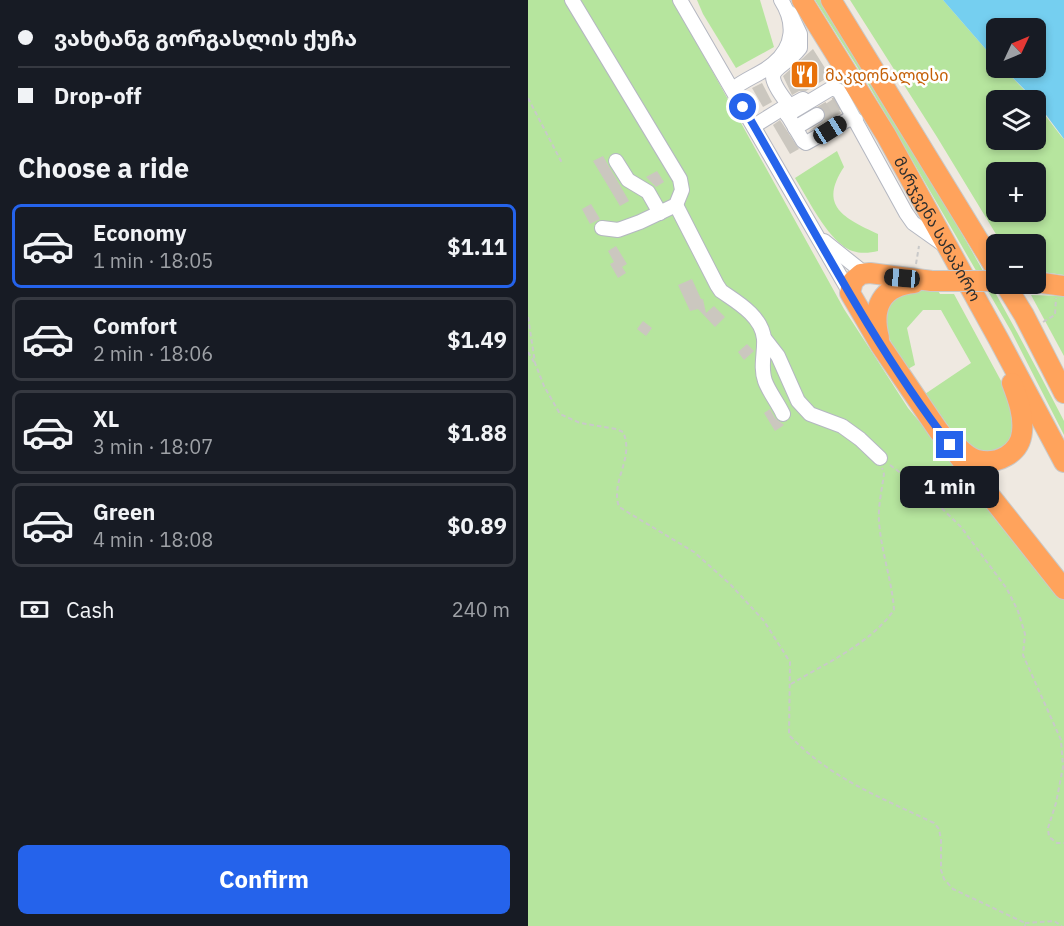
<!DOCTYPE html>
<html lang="en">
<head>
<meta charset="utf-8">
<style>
	body { margin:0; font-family:"IBM Plex Sans","Noto Sans Georgian",sans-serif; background:#242831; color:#f1f3f6; height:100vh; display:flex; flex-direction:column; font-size:22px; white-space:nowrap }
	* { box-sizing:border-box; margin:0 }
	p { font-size:20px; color:#9ea1a6 }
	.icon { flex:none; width:33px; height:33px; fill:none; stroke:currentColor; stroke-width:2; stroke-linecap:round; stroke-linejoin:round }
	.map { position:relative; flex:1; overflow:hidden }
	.panel { display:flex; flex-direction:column; background:#171b24; width:528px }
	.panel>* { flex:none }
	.banner { display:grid; align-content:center; height:132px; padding:0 18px; background:#171b24 }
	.needle { width:39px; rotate:46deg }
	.tools { position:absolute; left:458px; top:18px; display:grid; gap:12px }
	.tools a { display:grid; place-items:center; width:60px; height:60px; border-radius:9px; background:#171b24; box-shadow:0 3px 9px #0003; font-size:30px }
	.end { position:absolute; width:27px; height:27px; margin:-14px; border:8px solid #2563eb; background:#fff; box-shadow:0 0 0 3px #fff }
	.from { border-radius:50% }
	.bubble { position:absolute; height:42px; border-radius:9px; background:#171b24; box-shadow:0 3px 9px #0003; font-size:20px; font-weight:800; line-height:42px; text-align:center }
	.car { position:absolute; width:18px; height:36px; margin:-18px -9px; border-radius:8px; box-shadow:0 0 4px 2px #0007; background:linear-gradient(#222 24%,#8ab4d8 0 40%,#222 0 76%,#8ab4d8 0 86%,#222 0) }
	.banner b { display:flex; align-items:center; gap:21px; height:57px; font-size:22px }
	.banner b+b { border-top:2px solid #363941 }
	.banner i { width:15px; height:15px; background:#f1f3f6 }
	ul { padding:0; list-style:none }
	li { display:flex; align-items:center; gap:18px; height:84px; margin:0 12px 9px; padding:0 6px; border:3px solid #363941; border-radius:9px }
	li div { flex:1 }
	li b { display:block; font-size:22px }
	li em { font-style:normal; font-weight:800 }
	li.active { border-color:#2563eb }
	li>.icon { width:54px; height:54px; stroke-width:1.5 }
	h2 { padding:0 18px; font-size:27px; line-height:72px }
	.pay { display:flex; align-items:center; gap:15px; height:66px; padding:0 18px; font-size:22px }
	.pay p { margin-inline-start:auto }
	.cta { display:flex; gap:12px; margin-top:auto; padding:12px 18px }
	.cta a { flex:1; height:69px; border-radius:9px; background:#2563eb; color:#fff; font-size:24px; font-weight:800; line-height:69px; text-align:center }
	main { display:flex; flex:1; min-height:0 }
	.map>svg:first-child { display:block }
	.green { fill:#b6e59e; fill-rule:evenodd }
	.water { fill:#75cff0 }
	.building { fill:#cbc7bf }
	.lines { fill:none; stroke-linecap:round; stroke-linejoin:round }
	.minor-tunnel { stroke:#c8c4bd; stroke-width:14; stroke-dasharray:14 7; stroke-linecap:butt }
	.minor-casing { stroke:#b4b7c1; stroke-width:16 }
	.highway-casing { stroke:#c9c9c9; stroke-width:22 }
	.path { stroke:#c9c9c9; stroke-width:2; stroke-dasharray:4.5 3; stroke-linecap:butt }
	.minor { stroke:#fff; stroke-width:14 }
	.highway { stroke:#ffa35c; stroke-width:20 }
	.highway-bridge-casing { stroke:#c9c9c9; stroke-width:22; stroke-linecap:butt }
	.highway-bridge { stroke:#ffa35c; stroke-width:20 }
	.route { stroke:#2563eb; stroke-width:8 }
	.labels { text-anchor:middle; stroke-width:5; stroke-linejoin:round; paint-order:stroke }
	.food-label { font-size:16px; fill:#c56008; stroke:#fff; text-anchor:start }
	.street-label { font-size:16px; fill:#2e2e2e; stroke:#fff }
</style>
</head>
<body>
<main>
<section class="panel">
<div class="banner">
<b><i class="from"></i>ვახტანგ გორგასლის ქუჩა</b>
<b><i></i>Drop-off</b>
</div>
<h2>Choose a ride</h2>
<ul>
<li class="active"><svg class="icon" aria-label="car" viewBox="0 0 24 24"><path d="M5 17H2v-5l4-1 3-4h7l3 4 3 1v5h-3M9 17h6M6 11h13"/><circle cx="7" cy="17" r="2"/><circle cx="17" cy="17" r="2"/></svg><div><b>Economy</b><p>1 min · 18:05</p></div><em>$1.11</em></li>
<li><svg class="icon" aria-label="car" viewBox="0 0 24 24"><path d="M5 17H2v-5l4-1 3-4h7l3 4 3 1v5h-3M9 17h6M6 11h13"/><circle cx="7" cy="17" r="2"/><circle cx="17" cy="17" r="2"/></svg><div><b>Comfort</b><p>2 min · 18:06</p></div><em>$1.49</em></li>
<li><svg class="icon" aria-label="car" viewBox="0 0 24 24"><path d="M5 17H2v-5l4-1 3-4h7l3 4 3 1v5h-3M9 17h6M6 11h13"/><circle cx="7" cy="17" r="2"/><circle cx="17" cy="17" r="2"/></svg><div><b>XL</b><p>3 min · 18:07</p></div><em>$1.88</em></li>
<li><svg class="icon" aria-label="car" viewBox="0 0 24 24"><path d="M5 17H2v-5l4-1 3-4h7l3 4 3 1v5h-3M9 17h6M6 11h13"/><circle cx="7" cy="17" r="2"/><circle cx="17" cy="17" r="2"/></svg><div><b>Green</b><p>4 min · 18:08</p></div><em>$0.89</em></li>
</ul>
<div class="pay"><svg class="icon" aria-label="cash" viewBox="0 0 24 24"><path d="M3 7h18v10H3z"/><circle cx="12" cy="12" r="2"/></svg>Cash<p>240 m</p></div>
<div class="cta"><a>Confirm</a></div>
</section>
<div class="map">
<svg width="536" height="926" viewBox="0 0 536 926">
	<rect width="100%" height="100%" fill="#efe9e1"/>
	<g class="green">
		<polygon points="0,0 145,0 316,309 351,363 380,408 536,596 536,926 0,926"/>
		<polygon points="169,0 232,0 246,47 208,68 175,14"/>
		<path d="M287 0H293C379 137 462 277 536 421V435L483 331 340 84Z"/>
		<path d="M322 0H415L468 61V68H475L506 100H468V140H507V102L533 136 536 139V275L507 271V244H474L409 137ZM468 172H507V212H468Z"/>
		<path d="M309 151 316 167C290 206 316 218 350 234V251C338 254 324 254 314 245 295 230 280 199 267 178Z"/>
		<path d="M407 286 412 294H426L485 403 490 429 472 458 436 447 397 394 443 363 413 310H395L379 328 387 365 380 369C368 351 349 327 361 305 363 301 366 296 370 294 380 289 396 288 407 286Z"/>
		<polygon points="503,295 536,296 536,356"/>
	</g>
	<polygon class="water" points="415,0 536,0 536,139 507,100 475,68 507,68 507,28 468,28 468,61"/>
	<g class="building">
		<polygon points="285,49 302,76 278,91 271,91 264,95 255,76"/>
		<polygon points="234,83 244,102 235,107 224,88"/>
		<polygon points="305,99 313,113 280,132 296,120 297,111 293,107"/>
		<polygon points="252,120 271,149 262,154 245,125"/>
		<polygon points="75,156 101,201 92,206 65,161"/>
		<polygon points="129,171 136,182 128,187 118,177"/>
		<polygon points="63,204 72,219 62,224 54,209"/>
		<polygon points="88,246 99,264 94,267 98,273 90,278 82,264 86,262 80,251"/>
		<polygon points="164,279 173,299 175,299 178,313 186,306 197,317 187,327 170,309 162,311 150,285"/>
		<polygon points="115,321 124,328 118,336 109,329"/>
		<polygon points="219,344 226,351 216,360 210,352"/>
		<polygon points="242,409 247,418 256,425 247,431 236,413"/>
	</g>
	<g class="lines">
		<polyline class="minor-tunnel" points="289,115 313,101"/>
		<defs>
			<g id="minor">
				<polyline points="44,0 152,179 154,190 148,205 112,222 90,230 74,228"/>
				<polyline points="152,0 322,293"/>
				<path d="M262 13 272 34V48C251 75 230 65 260 104L264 105 275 99"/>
				<path d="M205 89C217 79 233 74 245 64 267 46 267 22 253 0"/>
				<polyline points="256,109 275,141 278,143 321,119 328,120"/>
				<polyline points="259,115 304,88 311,91 378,213 385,223 416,245"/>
				<polyline points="226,126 255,108"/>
				<polyline points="267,128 289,115"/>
				<polyline points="88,161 100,180 120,192 132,213"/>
				<path d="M148 205 189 285 193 291C209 302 234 316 236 339 237 352 232 367 237 381 241 392 250 403 255 414"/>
				<polyline points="296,241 336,273"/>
				<polyline points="236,338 250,356 270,401 282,414 314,426 332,439 352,458"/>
			</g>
			<g id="highway">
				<path id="s1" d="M274 0 358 135 471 340 536 462"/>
				<polyline points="303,0 468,269"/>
				<polyline points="404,281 342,273 333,274 325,281 322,293 353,346 410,430 536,589"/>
				<polyline points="507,282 536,286"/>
				<polyline points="477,284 496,315 536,393"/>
				<path d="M351 338C343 307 354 286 386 283"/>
				<path d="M430 447C435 452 442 458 449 460 469 465 492 454 494 432 496 415 490 399 484 383"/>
			</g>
		</defs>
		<use href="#minor" class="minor-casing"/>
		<use href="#highway" class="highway-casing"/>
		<g class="path">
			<polyline points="0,98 34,163"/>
			<polyline points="388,264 391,246"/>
			<path d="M0 317 7 363 16 386 32 414 52 423 88 429 95 432C107 458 82 481 91 507L166 552 202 584 236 621 262 662 261 735C303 779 352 797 406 823L411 829 413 840V870L416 879 425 889 497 923V926"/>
			<polyline points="515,322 527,315 528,298"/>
			<polyline points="0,352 6,362"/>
			<polyline points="362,465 394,489 433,527 479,589 490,611 497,634 495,655 533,740 535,767 528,803 520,828 521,837 529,843 536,843"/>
			<path d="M263 684C298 663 342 644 366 610 364 580 353 552 351 521 350 506 354 489 356 474L354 468"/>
			<polyline points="497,923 526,921 534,926"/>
		</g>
		<use href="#minor" class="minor"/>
		<use href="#highway" class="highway"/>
		<defs>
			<polyline id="highway-bridge" points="404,281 468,281"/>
		</defs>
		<use href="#highway-bridge" class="highway-bridge-casing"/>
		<use href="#highway-bridge" class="highway-bridge"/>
	</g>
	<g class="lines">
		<path class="route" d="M215 107C282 221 341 340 422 445"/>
	</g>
	<defs>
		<symbol id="restaurant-square" viewBox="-11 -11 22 22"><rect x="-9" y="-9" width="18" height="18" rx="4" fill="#e8710a" stroke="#fff"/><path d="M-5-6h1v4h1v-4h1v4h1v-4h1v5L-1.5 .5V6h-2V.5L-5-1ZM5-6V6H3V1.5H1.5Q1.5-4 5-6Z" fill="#fff"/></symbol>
	</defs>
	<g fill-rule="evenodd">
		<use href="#restaurant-square" x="260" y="58" width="33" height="33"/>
	</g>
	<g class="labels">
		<g class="food-label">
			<text x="297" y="81">მაკდონალდსი</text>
		</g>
		<g class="street-label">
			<text dy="6" stroke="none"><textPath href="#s1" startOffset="266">მარჯვენა სანაპირო</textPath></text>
		</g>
	</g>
</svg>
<div class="tools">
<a><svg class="needle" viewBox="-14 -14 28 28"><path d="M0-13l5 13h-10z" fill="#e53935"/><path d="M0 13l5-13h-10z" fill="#9ea1a6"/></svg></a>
<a><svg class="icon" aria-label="layers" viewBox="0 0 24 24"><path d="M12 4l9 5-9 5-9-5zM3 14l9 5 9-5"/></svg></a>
<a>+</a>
<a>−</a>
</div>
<i class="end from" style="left:215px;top:107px"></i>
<i class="end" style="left:422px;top:445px"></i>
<div class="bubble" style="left:372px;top:466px;width:99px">1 min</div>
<i class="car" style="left:302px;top:130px;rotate:58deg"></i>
<i class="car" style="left:374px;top:278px;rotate:275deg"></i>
</div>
</main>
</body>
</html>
